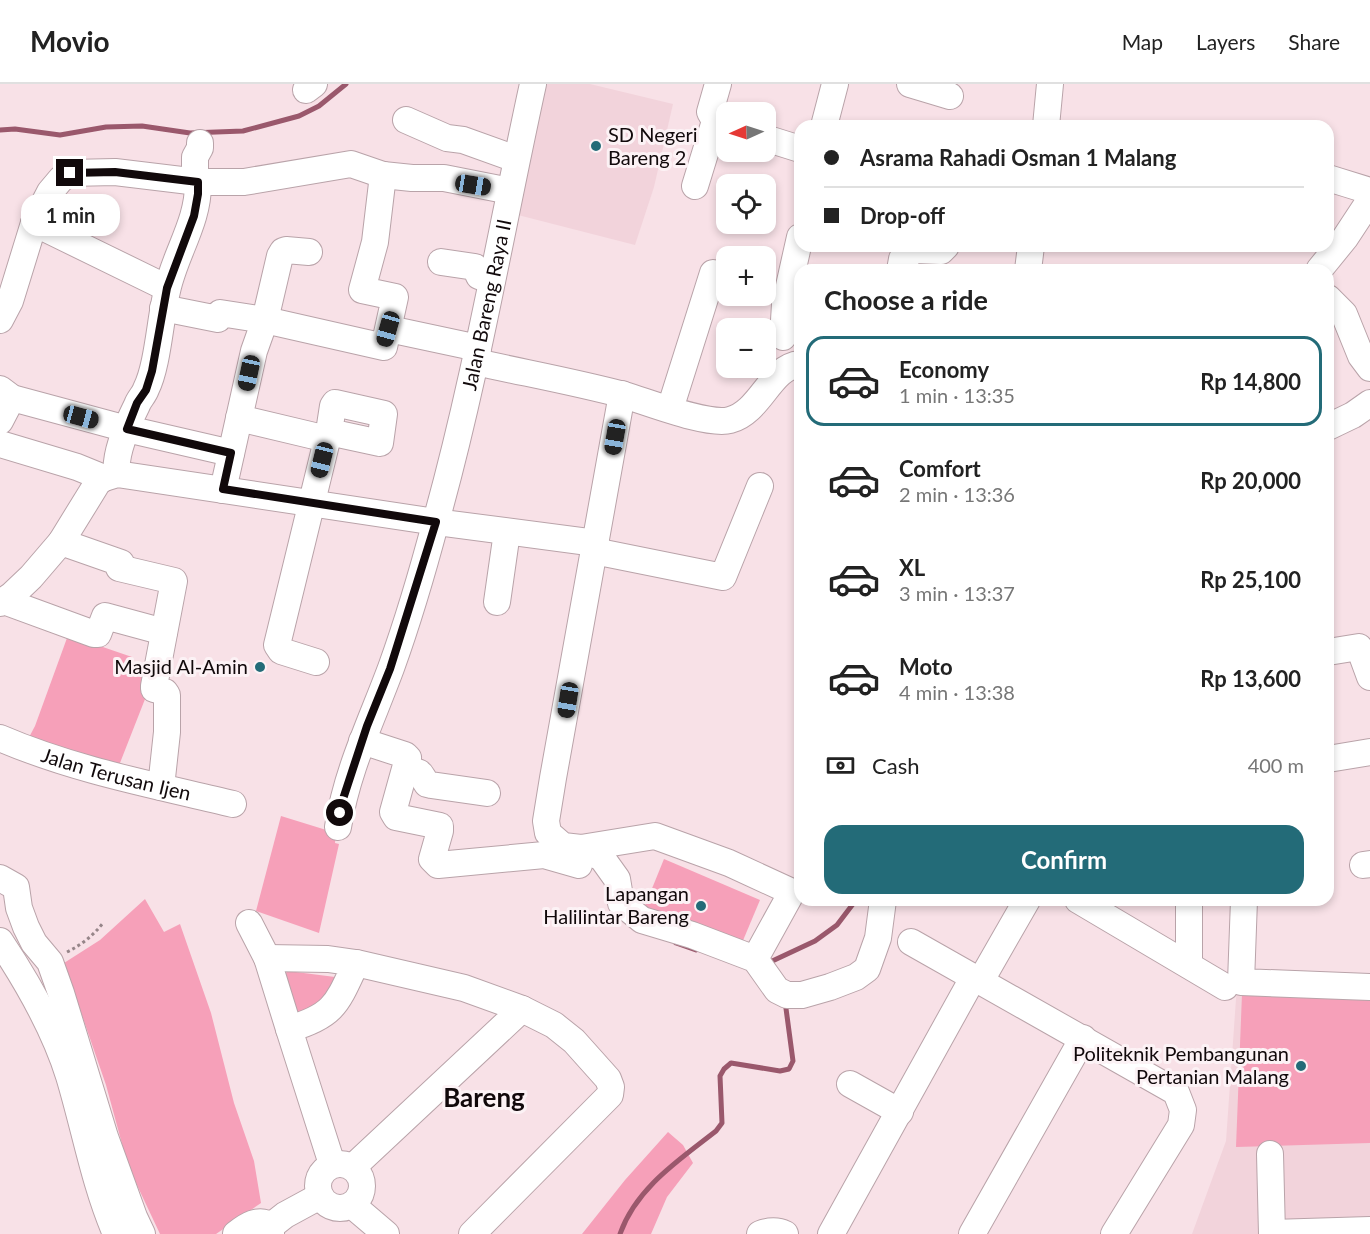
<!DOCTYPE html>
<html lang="en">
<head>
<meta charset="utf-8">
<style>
	body { margin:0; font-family:Lato,sans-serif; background:#f2f2f2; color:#222; height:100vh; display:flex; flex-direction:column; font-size:22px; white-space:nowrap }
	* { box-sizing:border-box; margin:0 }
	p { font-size:20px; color:#767676 }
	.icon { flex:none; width:33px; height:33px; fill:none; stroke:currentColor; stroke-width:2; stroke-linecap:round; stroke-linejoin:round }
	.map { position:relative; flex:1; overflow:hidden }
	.panel { position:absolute; left:794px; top:180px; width:540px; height:642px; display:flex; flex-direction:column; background:#fff; border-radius:18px; box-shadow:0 3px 9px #0003 }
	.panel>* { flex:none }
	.guide { position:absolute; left:794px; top:36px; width:540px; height:132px; border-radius:18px; box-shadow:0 3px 9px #0003; display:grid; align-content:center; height:132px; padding:0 30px; background:#fff }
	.needle { width:39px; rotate:267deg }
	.fabs { position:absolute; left:716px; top:18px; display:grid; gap:12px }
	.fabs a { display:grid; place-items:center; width:60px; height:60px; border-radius:12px; background:#fff; box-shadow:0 3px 9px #0003; font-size:30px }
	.end { position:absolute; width:27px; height:27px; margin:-14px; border:8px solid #11090b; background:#fff; box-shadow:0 0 0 3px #fff }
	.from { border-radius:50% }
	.bubble { position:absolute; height:42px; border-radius:18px; background:#fff; box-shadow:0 3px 9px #0003; font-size:20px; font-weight:700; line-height:42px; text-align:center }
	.car { position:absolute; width:18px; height:36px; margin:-18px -9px; border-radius:8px; box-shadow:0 0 4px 2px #0007; background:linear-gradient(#222 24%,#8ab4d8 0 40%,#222 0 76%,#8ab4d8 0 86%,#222 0) }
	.guide b { display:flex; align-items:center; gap:21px; height:57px; font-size:22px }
	.guide b+b { border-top:2px solid #e0e0e0 }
	.guide i { width:15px; height:15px; background:#222 }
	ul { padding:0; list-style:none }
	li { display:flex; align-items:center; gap:18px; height:90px; margin:0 12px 9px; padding:0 18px; border:3px solid transparent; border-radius:18px }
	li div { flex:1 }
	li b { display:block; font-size:22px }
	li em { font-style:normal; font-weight:700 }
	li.current { border-color:#236b78 }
	li>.icon { width:54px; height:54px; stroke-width:1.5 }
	h2 { padding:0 30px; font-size:27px; line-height:72px }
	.pay { display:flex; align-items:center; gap:15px; height:66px; padding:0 30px; font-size:22px }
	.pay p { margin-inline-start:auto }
	.action { display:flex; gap:12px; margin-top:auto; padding:12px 30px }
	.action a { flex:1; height:69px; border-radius:18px; background:#236b78; color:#fff; font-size:24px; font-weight:700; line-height:69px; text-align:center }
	header { display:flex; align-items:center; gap:36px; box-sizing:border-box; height:84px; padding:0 30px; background:#fff; border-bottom:2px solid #e0e0e0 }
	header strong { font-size:28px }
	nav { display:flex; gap:33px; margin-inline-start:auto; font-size:21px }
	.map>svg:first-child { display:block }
	.built { fill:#f2d3db }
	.green { fill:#f6a0b9 }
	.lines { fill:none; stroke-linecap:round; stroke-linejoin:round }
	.stream { stroke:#9a586c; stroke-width:5 }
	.minor-casing { stroke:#b9a3a9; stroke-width:28 }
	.path { stroke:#968589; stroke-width:3; stroke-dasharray:3 3; stroke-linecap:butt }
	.minor { stroke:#fff; stroke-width:26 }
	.route { stroke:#11090b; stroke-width:8 }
	.poi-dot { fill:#236b78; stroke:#fcf2f5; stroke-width:2 }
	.labels { text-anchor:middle; stroke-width:6; stroke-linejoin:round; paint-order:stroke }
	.poi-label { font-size:20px; fill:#11090b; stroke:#fcf2f5; text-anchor:end }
	.street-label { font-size:20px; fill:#11090b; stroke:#fcf2f5 }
	.district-label { font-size:26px; font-weight:bold; fill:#11090b; stroke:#fcf2f5 }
</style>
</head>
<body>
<header>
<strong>Movio</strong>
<nav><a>Map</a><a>Layers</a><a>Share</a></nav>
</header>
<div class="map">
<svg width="1370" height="1150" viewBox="0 0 1370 1150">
	<rect width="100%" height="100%" fill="#f8e1e7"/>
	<g class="built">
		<polygon points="543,0 590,0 673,20 654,103 635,161 514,130"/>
		<polygon points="1237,901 1370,907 1370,1150 1192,1150 1226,1057"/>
	</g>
	<g class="green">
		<polygon points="71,543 97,561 132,573 129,581 151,588 147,610 118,684 26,659 35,642"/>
		<polygon points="281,732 336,749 335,759 339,760 319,849 256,827"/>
		<polygon points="664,775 760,816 739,866 642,829"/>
		<polygon points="145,815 164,848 180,840 211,929 234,1019 254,1077 261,1119 216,1150 160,1150 128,1082 106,1001 64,879 100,856"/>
		<polygon points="288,887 335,893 337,896 334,905 300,936 282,892"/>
		<polygon points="1370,907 1370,1059 1236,1063 1242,910"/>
		<polygon points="668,1048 683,1061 693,1079 667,1113 651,1150 582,1150 625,1096"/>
	</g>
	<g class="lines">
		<g class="stream">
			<polyline points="0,46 15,45 60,51 106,43 142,42 190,49 243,47 299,32 319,22 346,0"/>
			<polyline points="676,859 696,866"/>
			<polyline points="768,879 815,857 837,841 856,816"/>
			<path d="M620 1150C636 1104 679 1076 716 1047L722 1039 720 992 724 985 731 979 780 987 789 985 793 977 785 917"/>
		</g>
		<defs>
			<g id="minor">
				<polyline points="718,0 710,28 715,37 726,41"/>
				<polyline points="910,0 950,12"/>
				<polyline points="306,6 314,0"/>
				<polyline points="406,36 447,54 463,56 516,75"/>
				<polyline points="824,42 835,0"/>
				<polyline points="1046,42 1050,0"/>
				<polyline points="765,54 800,65"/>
				<polyline points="1328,94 1370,107"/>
				<polyline points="195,97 195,73 200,64 200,59"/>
				<polyline points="695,102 715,37"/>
				<polyline points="34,139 167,204"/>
				<polyline points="441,178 475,183 479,192 492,196"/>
				<polyline points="900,186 902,175 915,166 941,167 946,162"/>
				<polyline points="1028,186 1031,162"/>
				<polyline points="1319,186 1345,154 1370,116"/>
				<polyline points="1328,214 1344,230 1361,272 1370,284"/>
				<polyline points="163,224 218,235 220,229 265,236 384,263 395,213 362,206 375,158 383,91"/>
				<polyline points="0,236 10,217 34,139 50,108 61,95 70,89 115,88 198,98 244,98 351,80 383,91 412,94 444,94 510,107"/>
				<polyline points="389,245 478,264"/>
				<polyline points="783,253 785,220 800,153"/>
				<path d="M476 278C525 289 575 298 624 311 648 318 708 342 730 336 761 328 770 283 800 280"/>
				<polyline points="0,305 12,314 127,345 231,369"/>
				<polyline points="622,310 553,694 546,737 548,749 563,762 581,764 602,774 617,795 621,819 642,836 692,851 755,875 777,906 787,911 802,911 830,903 856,893 867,885 878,854 883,816"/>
				<polyline points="670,325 713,189 726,193"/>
				<polyline points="239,334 327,355"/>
				<polyline points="0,337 12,314"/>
				<polyline points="1328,343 1353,331 1370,319"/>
				<polyline points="0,360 77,383 104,394"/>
				<path d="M117 390C114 371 128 339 137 321 139 315 144 311 146 305 158 281 160 235 167 207 175 169 199 138 198 98"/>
				<polyline points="223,406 254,267 265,236 280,172 283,167 286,166 309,168"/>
				<polyline points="61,458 121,479 119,484 174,497 154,602 154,605 165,608 167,611 167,648 161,703"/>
				<polyline points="594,467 723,493 760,402"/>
				<polyline points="4,517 94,550 98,550 105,532 164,548"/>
				<polyline points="497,518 507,448"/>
				<polyline points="0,519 12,511 31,493 61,458 98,398 104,394 117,390 436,438 596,459"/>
				<polyline points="1328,568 1359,563 1370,593"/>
				<polyline points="316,578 281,567 277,561 329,348 333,322 335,319 384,330 380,359 329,348"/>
				<path id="s1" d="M0 654C74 686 154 701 233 720"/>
				<polyline points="362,657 405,671 408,674 393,728 396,733 440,742 440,747 432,775 438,781 544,771 579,781"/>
				<polyline points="1328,675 1370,668"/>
				<path d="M406 686C424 689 418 687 427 700L431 701 487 709"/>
				<path id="s2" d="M338 743C347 686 371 638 391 584 408 537 423 486 436 437 476 294 501 146 533 0"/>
				<polyline points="581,764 655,752 729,779 792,808 755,875"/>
				<polyline points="1363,781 1370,780"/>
				<polyline points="0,794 16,803 19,824 26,843 34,859 50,878 61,909 105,1053 134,1133 142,1150"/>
				<polyline points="1078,816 1225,903"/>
				<polyline points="1189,816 1189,881"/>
				<polyline points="1244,816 1241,898 1370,903"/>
				<polyline points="249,839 267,874 289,945"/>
				<path d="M0 857C28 899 54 944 69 992 85 1045 94 1099 116 1150"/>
				<polyline points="911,858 1176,1008 1183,1026 1181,1041 1114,1150"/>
				<path d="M267 874 328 875 356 879C337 920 334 932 289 945L332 1080"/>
				<polyline points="980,898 1027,816"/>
				<polyline points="850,1000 900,1028"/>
				<polyline points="1270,1070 1272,1150"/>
				<circle cx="340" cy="1102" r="22"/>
				<polyline points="353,1083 522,925 464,904 356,879"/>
				<polyline points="352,1121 386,1150"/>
				<polyline points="1272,1149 1370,1146"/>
				<path d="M236 1150C246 1142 259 1133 271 1142"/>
				<polyline points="271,1150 271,1142 285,1131 320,1112"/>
				<polyline points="472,1150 610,1011 611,1003 608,995 574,957 554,941 522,925"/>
				<path d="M760 1150C768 1147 777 1146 785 1150"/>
				<polyline points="831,1150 973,894"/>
				<polyline points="972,1150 1083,954"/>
			</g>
		</defs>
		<use href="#minor" class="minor-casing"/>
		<path class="path" d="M67 868C81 861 93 852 103 839"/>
		<use href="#minor" class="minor"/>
	</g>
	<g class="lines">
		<polyline class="route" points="70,89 115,88 198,98 198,110 194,132 167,204 152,287 146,306 137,319 127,345 231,369 223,405 436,438 390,585 367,642 343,715 340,729"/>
	</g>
	<g class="poi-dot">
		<circle cx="596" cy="62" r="6"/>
		<circle cx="260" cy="583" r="6"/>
		<circle cx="701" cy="822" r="6"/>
		<circle cx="1301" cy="982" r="6"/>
	</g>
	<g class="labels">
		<g class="poi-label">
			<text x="608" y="58" text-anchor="start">SD Negeri<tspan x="608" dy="23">Bareng 2</tspan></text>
			<text x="248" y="590">Masjid Al-Amin</text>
			<text x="689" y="817">Lapangan<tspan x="689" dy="23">Halilintar Bareng</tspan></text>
			<text x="1289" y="977">Politeknik Pembangunan<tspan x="1289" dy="23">Pertanian Malang</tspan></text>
		</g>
		<g class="street-label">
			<text dy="7" stroke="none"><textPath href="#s2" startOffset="544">Jalan Bareng Raya II</textPath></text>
			<text dy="7" stroke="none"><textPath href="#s1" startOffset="122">Jalan Terusan Ijen</textPath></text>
		</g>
		<g class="district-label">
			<text x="484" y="1023">Bareng</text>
		</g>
	</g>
</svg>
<div class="fabs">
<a><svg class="needle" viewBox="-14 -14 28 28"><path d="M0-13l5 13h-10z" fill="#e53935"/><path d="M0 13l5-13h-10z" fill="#767676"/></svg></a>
<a><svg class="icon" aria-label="locate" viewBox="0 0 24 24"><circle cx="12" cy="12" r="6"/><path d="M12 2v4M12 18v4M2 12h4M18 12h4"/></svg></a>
<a>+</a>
<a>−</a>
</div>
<i class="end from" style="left:340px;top:729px"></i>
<i class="end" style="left:70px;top:89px"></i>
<div class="bubble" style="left:21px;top:110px;width:99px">1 min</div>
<i class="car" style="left:473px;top:101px;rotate:99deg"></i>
<i class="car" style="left:388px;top:245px;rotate:196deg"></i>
<i class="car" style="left:249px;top:289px;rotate:192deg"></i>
<i class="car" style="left:81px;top:333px;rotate:105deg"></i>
<i class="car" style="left:615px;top:353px;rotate:190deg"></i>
<i class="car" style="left:322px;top:376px;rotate:194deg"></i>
<i class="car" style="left:568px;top:616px;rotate:189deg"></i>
<div class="guide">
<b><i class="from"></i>Asrama Rahadi Osman 1 Malang</b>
<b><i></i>Drop-off</b>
</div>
<section class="panel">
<h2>Choose a ride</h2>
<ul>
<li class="current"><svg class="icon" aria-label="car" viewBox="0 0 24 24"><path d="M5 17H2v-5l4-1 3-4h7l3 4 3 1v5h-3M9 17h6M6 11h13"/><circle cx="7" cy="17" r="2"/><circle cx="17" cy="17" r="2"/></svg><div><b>Economy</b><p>1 min · 13:35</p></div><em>Rp 14,800</em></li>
<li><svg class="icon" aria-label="car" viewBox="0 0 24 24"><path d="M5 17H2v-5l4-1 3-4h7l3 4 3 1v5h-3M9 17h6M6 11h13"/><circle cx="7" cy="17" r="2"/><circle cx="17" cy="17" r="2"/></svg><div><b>Comfort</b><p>2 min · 13:36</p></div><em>Rp 20,000</em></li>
<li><svg class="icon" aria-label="car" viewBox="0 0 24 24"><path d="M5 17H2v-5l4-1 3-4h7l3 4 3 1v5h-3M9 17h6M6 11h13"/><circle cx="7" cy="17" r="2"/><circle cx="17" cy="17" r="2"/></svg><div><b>XL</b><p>3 min · 13:37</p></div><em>Rp 25,100</em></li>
<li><svg class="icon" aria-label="car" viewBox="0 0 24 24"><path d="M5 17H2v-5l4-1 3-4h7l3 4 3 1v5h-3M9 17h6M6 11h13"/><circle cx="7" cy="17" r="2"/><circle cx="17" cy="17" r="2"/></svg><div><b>Moto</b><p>4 min · 13:38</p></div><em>Rp 13,600</em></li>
</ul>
<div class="pay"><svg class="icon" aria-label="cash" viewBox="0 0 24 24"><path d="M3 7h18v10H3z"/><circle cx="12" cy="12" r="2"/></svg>Cash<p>400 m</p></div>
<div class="action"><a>Confirm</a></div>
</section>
</div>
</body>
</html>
